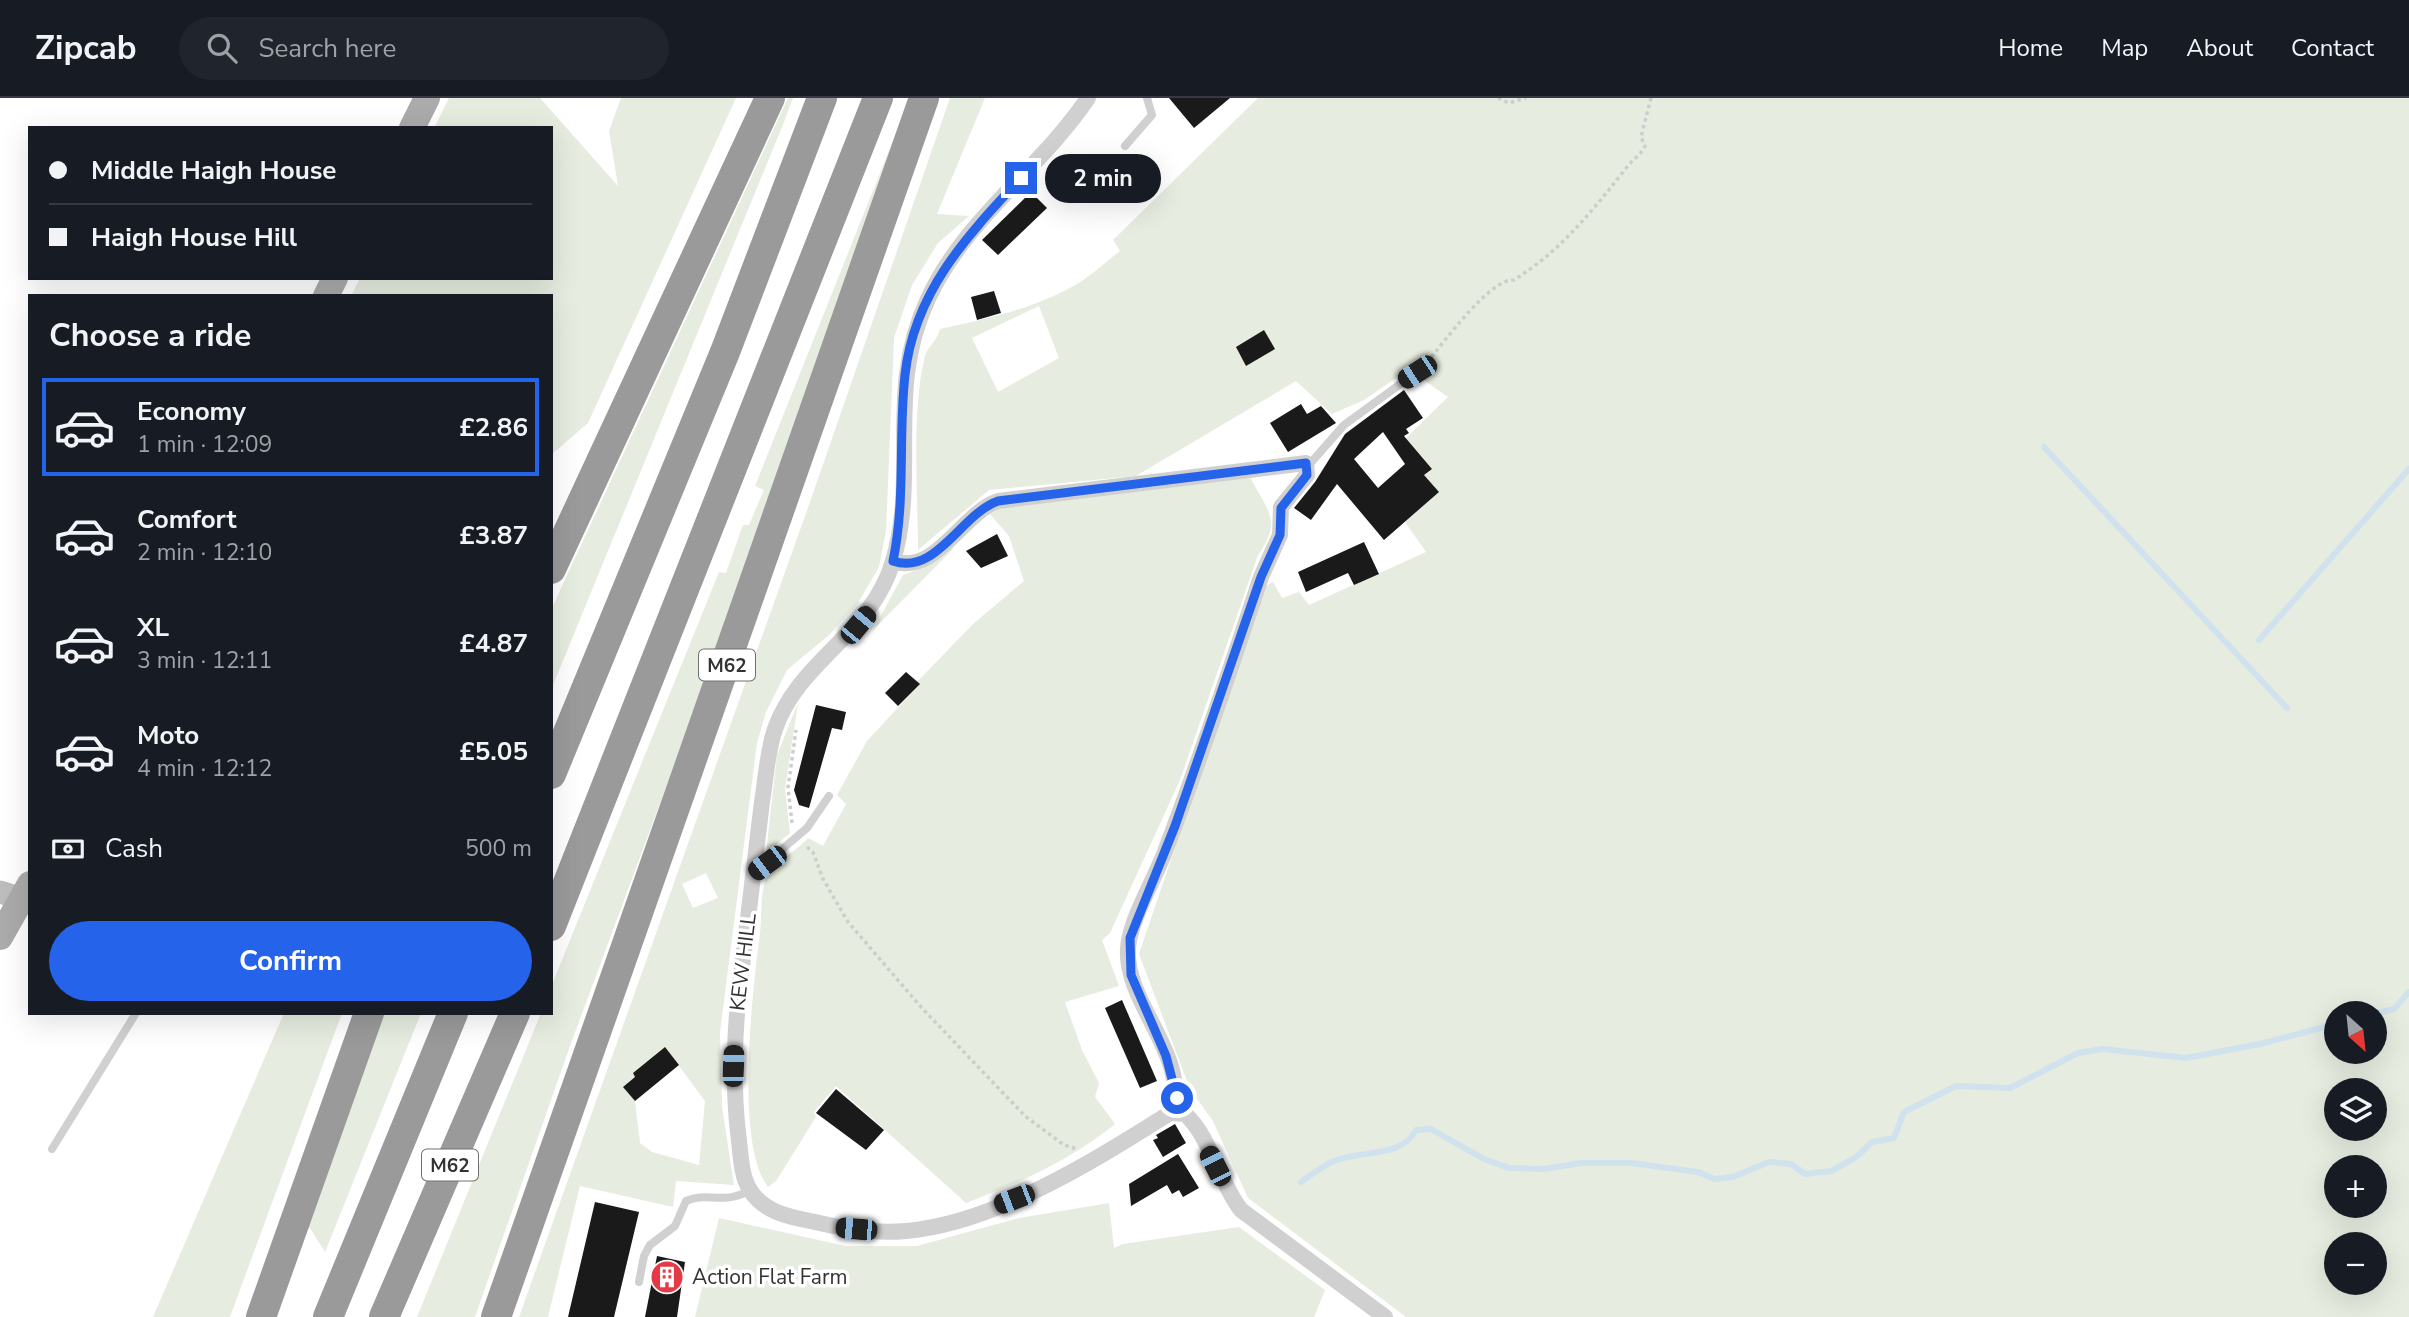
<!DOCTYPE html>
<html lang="en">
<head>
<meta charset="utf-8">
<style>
	body { margin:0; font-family:"Nunito Sans",sans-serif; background:#20242c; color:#f1f3f6; height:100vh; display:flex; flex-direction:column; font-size:26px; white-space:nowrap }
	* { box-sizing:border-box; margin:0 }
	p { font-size:23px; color:#9ea1a6 }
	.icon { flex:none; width:38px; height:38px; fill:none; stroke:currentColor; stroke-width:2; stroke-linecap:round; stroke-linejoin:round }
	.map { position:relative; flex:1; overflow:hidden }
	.details { position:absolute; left:28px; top:196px; width:525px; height:721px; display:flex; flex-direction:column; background:#171b24; border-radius:0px; box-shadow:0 7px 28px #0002 }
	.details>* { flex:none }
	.hud { position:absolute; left:28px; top:28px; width:525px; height:154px; border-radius:0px; box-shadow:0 7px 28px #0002; display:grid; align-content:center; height:154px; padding:0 21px; background:#171b24 }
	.needle { width:46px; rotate:153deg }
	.tools { position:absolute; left:2324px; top:903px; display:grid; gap:14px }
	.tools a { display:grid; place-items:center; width:63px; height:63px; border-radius:50%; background:#171b24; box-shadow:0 7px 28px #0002; font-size:35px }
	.end { position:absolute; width:32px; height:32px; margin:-16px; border:9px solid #2563eb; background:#fff; box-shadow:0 0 0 4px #fff }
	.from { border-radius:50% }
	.bubble { position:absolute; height:49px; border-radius:24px; background:#171b24; box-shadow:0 7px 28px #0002; font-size:23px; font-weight:700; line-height:49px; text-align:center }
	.car { position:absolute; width:21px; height:42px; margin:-21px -10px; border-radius:9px; box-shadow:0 0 5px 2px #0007; background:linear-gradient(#222 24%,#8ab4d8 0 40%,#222 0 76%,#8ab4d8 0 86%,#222 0) }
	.hud b { display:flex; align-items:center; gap:24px; height:66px; font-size:26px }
	.hud b+b { border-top:2px solid #363941 }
	.hud i { width:18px; height:18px; background:#f1f3f6 }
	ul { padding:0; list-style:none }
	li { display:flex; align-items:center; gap:21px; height:98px; margin:0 14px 10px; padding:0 7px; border:4px solid transparent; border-radius:0px }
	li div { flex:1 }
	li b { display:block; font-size:26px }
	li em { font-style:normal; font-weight:700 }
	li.selected { border-color:#2563eb }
	li>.icon { width:63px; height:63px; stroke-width:1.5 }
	h2 { padding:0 21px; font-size:32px; line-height:84px }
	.pay { display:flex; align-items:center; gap:18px; height:77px; padding:0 21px; font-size:26px }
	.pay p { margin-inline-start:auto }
	.button { display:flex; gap:14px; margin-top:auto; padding:14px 21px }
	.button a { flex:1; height:80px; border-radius:42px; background:#2563eb; color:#fff; font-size:28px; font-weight:700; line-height:80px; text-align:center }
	header { display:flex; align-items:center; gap:42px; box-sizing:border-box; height:98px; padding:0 35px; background:#171b24; border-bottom:2px solid #363941 }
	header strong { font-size:33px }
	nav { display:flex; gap:38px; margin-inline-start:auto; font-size:24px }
	.search { width:490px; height:63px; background:#20242c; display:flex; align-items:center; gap:18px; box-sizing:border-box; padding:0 24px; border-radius:38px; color:#9ea1a6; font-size:26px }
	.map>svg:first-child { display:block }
	.green { fill:#e6ecdf; fill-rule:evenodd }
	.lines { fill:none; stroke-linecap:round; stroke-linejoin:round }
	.stream { stroke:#cfe2ee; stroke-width:6 }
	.building { fill:#1a1a1a; fill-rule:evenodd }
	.path { stroke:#cdcdcd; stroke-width:3.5; stroke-dasharray:3.5 3.5; stroke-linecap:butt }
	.lane { stroke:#d0d0d0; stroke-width:8 }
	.street { stroke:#d0d0d0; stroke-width:16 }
	.secondary { stroke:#bdbdbd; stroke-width:23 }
	.primary { stroke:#ababab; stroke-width:26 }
	.highway { stroke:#9a9a9a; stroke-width:30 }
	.route { stroke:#2563eb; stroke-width:9 }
	.labels { text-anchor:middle; stroke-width:7; stroke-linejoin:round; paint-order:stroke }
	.shield { fill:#fff; stroke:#707070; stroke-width:2 }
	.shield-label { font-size:19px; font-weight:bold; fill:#333 }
	.street-label { font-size:21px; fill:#333; stroke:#fff }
	.poi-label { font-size:21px; fill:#333; stroke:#fff; text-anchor:start }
</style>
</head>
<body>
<header>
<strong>Zipcab</strong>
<div class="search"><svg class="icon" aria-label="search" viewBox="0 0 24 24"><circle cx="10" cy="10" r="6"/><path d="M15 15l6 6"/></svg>Search here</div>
<nav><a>Home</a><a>Map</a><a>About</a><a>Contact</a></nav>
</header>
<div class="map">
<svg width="2409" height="1219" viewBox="0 0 2409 1219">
	<rect width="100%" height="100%" fill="#fff"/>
	<g class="green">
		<polygon points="449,0 540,0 618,88 609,33 621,0 736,0 588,325 551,357 551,198 351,198 360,180 551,180 551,30 434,30"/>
		<polygon points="788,0 793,0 784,24 551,592 551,512"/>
		<polygon points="910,0 689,627 570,948 475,1219 417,1219 541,915 551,915 551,889 719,474 726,475 743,427 749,427 764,392 755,388"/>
		<path d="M950 0H985L937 116 969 118 938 145 912 187 894 240 886 433 879 469 858 505 829 537 787 572 766 614 757 645 720 934 722 1009 734 1087 676 1083 673 1109 580 1088 548 1219H519L810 404ZM706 775 718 800 693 810 682 786ZM665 949 705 1003 699 1067 652 1054 640 1045 635 1003 624 989 635 979 633 975Z"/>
		<path d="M1258 0H2409V1219H1406L1248 1100 1213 1023 1190 991 1139 856 1263 490 1273 484 1282 500 1299 494 1309 507 1426 454 1405 424 1439 394 1424 377 1432 371 1406 340 1448 299 1421 280 1412 269 1364 302 1332 316 1296 283 1136 378 989 392 918 452C918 394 911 314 925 258 928 248 938 242 940 231 986 221 1025 213 1068 191 1087 182 1104 165 1120 153L1113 142ZM1039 208 1059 260 998 294 972 240ZM2336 915H2375V954H2336ZM2336 992H2375V1031H2336ZM2336 1069H2375V1108H2336ZM2336 1146H2375V1185H2336Z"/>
		<path d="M1250 379C1267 412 1283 423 1258 457L1180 682 1110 835 1102 842 1119 888 1065 904 1082 952 1099 985 1095 999 1115 1026C1069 1063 1021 1084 966 1105L836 988 814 1014 816 1019 776 1083 768 1089C734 1044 753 891 760 835 762 819 760 795 766 781 774 764 797 753 808 740L823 748 846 706 837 697 867 643 919 587 917 584 973 526 1024 483 1009 438 990 416 1003 409Z"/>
		<polygon points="950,446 953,451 873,532 903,477 925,469"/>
		<polygon points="798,605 785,691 790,735 766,755 777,657"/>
		<polygon points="284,915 342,915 230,1219 153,1219"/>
		<polygon points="382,915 421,915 325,1154 310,1130 304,1134 293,1173 284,1171"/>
		<polygon points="1109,1105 1114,1150 1123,1146 1239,1129 1325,1192 1314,1219 695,1219 719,1120 846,1148 917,1148 1019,1120"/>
	</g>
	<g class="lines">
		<g class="stream">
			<polyline points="2044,349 2287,610"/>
			<polyline points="2259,542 2409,371"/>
			<polyline points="2375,916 2394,911 2409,894"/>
			<path d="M1301 1084C1311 1077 1322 1068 1334 1063 1360 1052 1402 1060 1416 1032L1431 1031 1484 1061 1509 1070 1544 1071 1581 1065H1631L1698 1074 1715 1081 1733 1079 1769 1064 1791 1066 1805 1076 1831 1073 1855 1060 1872 1044 1894 1040 1904 1014 1956 988 2010 990 2078 955 2103 951 2186 960 2260 946 2336 926"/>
		</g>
	</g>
	<g class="building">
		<polygon points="1169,0 1230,0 1194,30"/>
		<polygon points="1031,94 1047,110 998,157 982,142"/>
		<polygon points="994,193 1001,215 977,222 971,199"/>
		<polygon points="1264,232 1275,251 1246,268 1236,249"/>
		<path d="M1404 292 1423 320 1406 331 1409 335 1404 338 1432 371 1424 377 1439 394 1384 442 1337 386 1311 422 1294 410 1315 384 1345 336ZM1383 334 1405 366 1378 390 1354 361Z"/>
		<polygon points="1301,306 1307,316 1321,308 1336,325 1288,354 1270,325"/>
		<polygon points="997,436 1008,458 981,470 966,453"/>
		<polygon points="1364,444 1379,476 1354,487 1348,475 1306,494 1298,474"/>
		<polygon points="906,574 920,586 898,608 885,595"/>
		<polygon points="816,607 846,614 842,632 832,630 809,710 799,707 794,692"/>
		<polygon points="1122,902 1157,983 1140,990 1105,910"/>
		<polygon points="665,949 679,967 635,1003 623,989 635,979 633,975"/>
		<polygon points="836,991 884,1032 866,1052 816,1015"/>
		<polygon points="1175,1026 1186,1045 1163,1059 1153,1042 1158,1040 1156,1037"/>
		<polygon points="1178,1056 1199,1090 1183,1099 1179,1092 1172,1096 1167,1087 1131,1108 1129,1086"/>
		<polygon points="595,1104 639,1114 614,1219 568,1219"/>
		<polygon points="657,1158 685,1164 677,1219 645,1219"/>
	</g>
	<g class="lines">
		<g class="path">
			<polyline points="1498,0 1509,5 1526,0"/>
			<path d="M1427 264C1443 246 1490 180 1514 182 1563 151 1592 113 1627 69 1633 61 1641 57 1645 48L1641 39 1651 0"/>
			<polyline points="792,725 788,690 796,632"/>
			<polyline points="807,749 813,754 823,781 848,824 921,909 1025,1018 1064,1047 1077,1051"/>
		</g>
		<g class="lane">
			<polyline points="1125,48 1152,17 1147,0"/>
			<polyline points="1308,368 1344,327 1417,274"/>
			<polyline points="754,775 807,730 829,698"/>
			<polyline points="52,1051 136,915"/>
			<path d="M639 1184 644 1158 650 1147 675 1128 686 1103C708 1093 721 1108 751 1092"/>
		</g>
		<g class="street">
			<path d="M1088 0C1040 71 964 122 928 201 885 292 919 375 893 463 872 536 799 562 775 631 767 654 766 680 762 704 756 751 751 798 745 845 736 909 731 970 738 1035 741 1054 740 1076 750 1092 764 1115 791 1119 815 1124 844 1131 876 1136 906 1133 996 1125 1095 1062 1170 1015"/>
			<path d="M893 463C936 478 961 416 998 403L1306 365 1307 377 1281 409 1280 437 1261 479C1231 570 1200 661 1166 751 1156 779 1130 821 1128 850 1124 906 1193 961 1170 1015"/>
			<path d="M1170 1015 1185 1016C1210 1038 1219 1084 1241 1112L1385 1219"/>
		</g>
		<polyline class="secondary" points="0,794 22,801"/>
		<g class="primary">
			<polyline points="412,30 427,0"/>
			<polyline points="326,198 335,180"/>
			<polyline points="0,839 30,786"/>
		</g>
		<g class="highway">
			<polyline points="551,471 770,0"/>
			<polyline points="551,676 725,254 822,0"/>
			<polyline points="551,828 878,0"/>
			<polyline points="261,1219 369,915"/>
			<polyline points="328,1219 453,915"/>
			<polyline points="384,1219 515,915"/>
			<polyline points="496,1219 924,0"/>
		</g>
	</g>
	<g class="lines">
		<path class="route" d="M1021 80C967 138 914 194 905 277 898 339 906 401 893 463 936 478 961 416 998 403L1306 365 1307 377 1281 410 1280 437 1261 479 1175 728 1130 840 1131 877 1166 958 1177 1000"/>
	</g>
	<defs>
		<symbol id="building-disc" viewBox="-11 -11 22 22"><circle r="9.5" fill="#e63946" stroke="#fff"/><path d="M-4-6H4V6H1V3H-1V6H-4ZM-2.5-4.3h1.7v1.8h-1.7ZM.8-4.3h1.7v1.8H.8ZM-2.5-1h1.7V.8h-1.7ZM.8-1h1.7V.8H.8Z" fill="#fff"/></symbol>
	</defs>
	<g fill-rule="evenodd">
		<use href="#building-disc" x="648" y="1160" width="38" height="38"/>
	</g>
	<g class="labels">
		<g class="shield">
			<rect x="699" y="551.5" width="56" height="31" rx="5"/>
			<rect x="422" y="1051.5" width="56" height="31" rx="5"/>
		</g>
		<g class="shield-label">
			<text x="727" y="574">M62</text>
			<text x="450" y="1074">M62</text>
		</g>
		<g class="street-label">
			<text transform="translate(743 864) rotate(-83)" y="7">KEW HILL</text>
		</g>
		<g class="poi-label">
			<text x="692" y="1186">Action Flat Farm</text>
		</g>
	</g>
</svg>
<div class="tools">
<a><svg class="needle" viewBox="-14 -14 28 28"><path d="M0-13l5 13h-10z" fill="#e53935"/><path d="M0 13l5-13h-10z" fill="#9ea1a6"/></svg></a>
<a><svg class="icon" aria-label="layers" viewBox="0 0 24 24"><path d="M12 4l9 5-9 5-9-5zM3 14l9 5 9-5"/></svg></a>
<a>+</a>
<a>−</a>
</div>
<i class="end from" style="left:1177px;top:1000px"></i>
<i class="end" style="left:1021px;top:80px"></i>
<div class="bubble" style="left:1045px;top:56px;width:116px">2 min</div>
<i class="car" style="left:1417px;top:274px;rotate:237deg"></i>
<i class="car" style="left:858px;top:527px;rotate:40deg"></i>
<i class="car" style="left:767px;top:765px;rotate:233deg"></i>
<i class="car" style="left:733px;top:968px;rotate:2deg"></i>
<i class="car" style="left:1215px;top:1068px;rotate:333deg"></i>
<i class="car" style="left:1014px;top:1101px;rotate:249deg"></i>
<i class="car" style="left:856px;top:1131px;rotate:275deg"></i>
<div class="hud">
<b><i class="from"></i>Middle Haigh House</b>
<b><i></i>Haigh House Hill</b>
</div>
<section class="details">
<h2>Choose a ride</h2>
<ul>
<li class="selected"><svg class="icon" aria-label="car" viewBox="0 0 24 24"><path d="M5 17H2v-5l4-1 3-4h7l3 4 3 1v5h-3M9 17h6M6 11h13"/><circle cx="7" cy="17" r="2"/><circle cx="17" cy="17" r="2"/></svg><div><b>Economy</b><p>1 min · 12:09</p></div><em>£2.86</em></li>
<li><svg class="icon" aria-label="car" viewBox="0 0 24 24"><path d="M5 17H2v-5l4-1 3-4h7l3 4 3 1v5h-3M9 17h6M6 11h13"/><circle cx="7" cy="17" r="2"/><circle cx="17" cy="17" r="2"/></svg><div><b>Comfort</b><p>2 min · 12:10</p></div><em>£3.87</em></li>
<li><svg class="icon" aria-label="car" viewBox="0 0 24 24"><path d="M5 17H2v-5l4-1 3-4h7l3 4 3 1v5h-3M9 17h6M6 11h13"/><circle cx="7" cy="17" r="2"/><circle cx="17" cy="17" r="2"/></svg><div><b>XL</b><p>3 min · 12:11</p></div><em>£4.87</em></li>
<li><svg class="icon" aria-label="car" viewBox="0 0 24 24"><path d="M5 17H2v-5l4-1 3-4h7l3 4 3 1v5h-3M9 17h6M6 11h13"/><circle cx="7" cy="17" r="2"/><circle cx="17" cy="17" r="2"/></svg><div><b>Moto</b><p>4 min · 12:12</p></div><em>£5.05</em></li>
</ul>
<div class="pay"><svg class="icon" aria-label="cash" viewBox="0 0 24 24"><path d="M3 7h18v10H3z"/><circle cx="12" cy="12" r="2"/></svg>Cash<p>500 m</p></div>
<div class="button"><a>Confirm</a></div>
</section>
</div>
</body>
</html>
